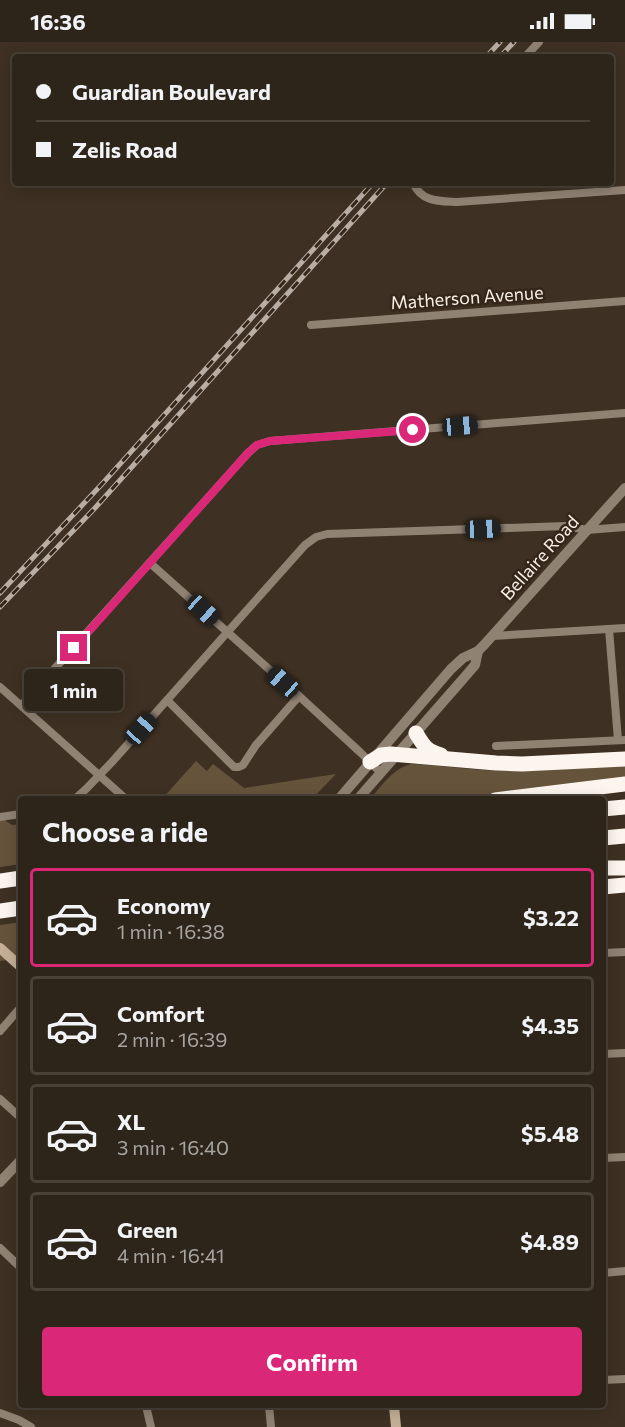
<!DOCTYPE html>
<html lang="en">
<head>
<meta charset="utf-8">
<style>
	body { margin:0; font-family:Commissioner,sans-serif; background:#362d23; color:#f1f3f6; height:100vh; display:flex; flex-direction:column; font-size:22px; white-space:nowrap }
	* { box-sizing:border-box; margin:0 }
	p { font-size:20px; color:#a7a5a2 }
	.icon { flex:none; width:33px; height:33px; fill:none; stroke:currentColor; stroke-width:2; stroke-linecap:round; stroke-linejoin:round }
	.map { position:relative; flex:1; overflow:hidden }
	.side { position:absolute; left:18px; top:754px; width:588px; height:612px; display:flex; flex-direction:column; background:#2e251a; border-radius:6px; box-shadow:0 3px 15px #0003,0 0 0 2px #494239 }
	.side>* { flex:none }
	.top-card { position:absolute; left:12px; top:12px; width:602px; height:132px; border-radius:6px; box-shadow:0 3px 15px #0003,0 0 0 2px #494239; display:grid; align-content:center; height:132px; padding:0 24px; background:#2e251a }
	.end { position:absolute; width:27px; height:27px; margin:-14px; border:8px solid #db2777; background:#fff; box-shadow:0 0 0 3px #fff }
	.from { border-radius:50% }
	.bubble { position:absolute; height:42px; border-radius:6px; background:#2e251a; box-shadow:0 3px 15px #0003,0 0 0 2px #494239; font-size:20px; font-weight:700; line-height:42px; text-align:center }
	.car { position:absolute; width:18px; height:36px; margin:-18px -9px; border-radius:8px; box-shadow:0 0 4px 2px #0007; background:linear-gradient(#222 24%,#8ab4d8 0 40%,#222 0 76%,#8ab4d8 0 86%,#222 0) }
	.top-card b { display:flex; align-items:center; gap:21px; height:57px; font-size:22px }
	.top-card b+b { border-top:2px solid #494239 }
	.top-card i { width:15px; height:15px; background:#f1f3f6 }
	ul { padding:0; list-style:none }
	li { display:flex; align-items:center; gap:18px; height:99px; margin:0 12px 9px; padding:0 12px; border:3px solid #494239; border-radius:6px }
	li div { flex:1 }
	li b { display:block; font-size:22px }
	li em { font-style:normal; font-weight:700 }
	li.on { border-color:#db2777 }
	li>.icon { width:54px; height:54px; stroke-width:1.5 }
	h2 { padding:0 24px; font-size:27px; line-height:72px }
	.action { display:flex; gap:12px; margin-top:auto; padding:12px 24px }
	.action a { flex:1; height:69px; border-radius:6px; background:#db2777; color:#fff; font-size:24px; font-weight:700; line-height:69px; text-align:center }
	.status { display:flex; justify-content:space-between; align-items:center; height:42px; padding:0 30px; background:#2e251a; direction:ltr }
	.status svg { height:16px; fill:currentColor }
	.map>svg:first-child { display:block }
	.green { fill:#66533c }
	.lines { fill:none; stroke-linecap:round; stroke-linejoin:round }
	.minor { stroke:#908273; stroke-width:8 }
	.tertiary { stroke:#908273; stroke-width:10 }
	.secondary { stroke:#c4af96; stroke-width:10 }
	.motorway { stroke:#fbf5ed; stroke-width:15 }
	.rail-casing { stroke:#b9aea4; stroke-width:5 }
	.rail { stroke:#342719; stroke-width:3; stroke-dasharray:9; stroke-linecap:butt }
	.route { stroke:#db2777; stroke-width:8 }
	.labels { text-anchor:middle; stroke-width:5; stroke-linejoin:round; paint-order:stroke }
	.street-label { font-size:18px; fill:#f7eee5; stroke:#342719 }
</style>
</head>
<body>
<div class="status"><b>16:36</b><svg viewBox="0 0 49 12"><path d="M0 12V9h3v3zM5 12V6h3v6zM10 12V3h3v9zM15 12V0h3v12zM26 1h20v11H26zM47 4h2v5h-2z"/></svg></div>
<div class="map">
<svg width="625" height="1385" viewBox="0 0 625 1385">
	<rect width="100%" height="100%" fill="#3e3123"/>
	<g class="green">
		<polygon points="196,719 207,729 213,722 244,746 336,732 312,757 162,757"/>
		<path d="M411 722C444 723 476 729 509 729 547 729 586 724 625 722V736L446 757 369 758C381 745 393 726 411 722Z"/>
		<polygon points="0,775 12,783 21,782 21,822 0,825"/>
		<polygon points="21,880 21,916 0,919 0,883"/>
	</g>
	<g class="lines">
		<g class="minor">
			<polyline points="525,15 539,0"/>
			<path d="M413 141C422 160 438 159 457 160L625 148"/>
			<polyline points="311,283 625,259"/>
			<polyline points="150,521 299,654 361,711 381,731"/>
			<polyline points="609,587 618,698"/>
			<polyline points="493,594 625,586"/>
			<polyline points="0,645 127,758"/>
			<polyline points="167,658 234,725 239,725 243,723 256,703 299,654"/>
			<polyline points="22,663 248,411 257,403 270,399 625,371"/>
			<polyline points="496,704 625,698"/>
			<polyline points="74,758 86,747 112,720 305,503 316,495 327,492 566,484 587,488 625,485"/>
			<polyline points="0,775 21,772"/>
			<polyline points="603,911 625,910"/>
			<polyline points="0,989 21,965"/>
			<polyline points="603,1012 625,1011"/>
			<polyline points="0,1057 21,1076"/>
			<polyline points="603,1116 625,1115"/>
			<polyline points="0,1206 21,1226"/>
			<polyline points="603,1231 625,1229"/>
			<polyline points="603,1338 625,1337"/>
			<polyline points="146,1364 151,1385"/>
			<polyline points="269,1364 271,1385"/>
			<polyline points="0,1371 19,1378 31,1385"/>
		</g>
		<g class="tertiary">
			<polyline points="338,758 451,627 463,616 478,609 484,603 625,446"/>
			<polyline points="357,758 463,637 475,623 478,609"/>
			<polyline points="0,1140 21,1118"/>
		</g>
		<g class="secondary">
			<polyline points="0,906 21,925"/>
			<polyline points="394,1364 396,1385"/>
		</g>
		<g class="motorway">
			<path d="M416 691C424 704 426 709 441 713"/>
			<polyline points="370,720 381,713 391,712 496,721 522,722 625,717"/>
			<polyline points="495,758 625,742"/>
			<polyline points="603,767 625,765"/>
			<polyline points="603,796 625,794"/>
			<polyline points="603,826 625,826"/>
			<polyline points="0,839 21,836"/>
			<polyline points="603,845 625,843"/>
			<polyline points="0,869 21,866"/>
		</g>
		<defs>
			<g id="rail">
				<polyline points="486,15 500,0"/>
				<polyline points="500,15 514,0"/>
				<polyline points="0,551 102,442 373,141"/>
				<polyline points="0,565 95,466 387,141"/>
			</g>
		</defs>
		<use href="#rail" class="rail-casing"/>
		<use href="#rail" class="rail"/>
	</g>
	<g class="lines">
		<polyline class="route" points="74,606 248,411 257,403 270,399 413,388"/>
	</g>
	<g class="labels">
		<g class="street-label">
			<text transform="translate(467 256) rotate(-4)" y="6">Matherson Avenue</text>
			<text transform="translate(540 516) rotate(-48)" y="6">Bellaire Road</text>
		</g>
	</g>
</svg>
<i class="end from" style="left:413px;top:388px"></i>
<i class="end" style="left:74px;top:606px"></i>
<div class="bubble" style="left:24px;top:627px;width:99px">1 min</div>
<i class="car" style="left:460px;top:384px;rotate:85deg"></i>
<i class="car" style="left:483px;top:487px;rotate:88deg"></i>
<i class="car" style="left:203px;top:568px;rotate:132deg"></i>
<i class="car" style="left:283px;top:640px;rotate:311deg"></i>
<i class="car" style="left:141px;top:687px;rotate:42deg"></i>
<div class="top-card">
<b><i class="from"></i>Guardian Boulevard</b>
<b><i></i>Zelis Road</b>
</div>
<section class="side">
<h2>Choose a ride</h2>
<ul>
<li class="on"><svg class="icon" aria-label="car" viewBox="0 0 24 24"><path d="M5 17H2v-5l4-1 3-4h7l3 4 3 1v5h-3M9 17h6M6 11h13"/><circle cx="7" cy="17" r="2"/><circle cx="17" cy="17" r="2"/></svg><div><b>Economy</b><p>1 min · 16:38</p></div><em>$3.22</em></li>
<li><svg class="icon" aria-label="car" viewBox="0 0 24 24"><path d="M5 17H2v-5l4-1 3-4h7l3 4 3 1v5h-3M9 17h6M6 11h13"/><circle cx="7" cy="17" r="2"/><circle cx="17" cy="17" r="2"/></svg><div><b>Comfort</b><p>2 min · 16:39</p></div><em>$4.35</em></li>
<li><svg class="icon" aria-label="car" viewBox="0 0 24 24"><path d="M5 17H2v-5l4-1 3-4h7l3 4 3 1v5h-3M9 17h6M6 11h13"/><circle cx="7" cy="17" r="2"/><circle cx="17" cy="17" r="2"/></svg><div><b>XL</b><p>3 min · 16:40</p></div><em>$5.48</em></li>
<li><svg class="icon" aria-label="car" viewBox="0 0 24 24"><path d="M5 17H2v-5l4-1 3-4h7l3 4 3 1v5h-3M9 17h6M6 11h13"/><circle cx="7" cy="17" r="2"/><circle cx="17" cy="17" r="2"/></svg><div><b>Green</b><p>4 min · 16:41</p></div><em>$4.89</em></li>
</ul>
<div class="action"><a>Confirm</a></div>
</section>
</div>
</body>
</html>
